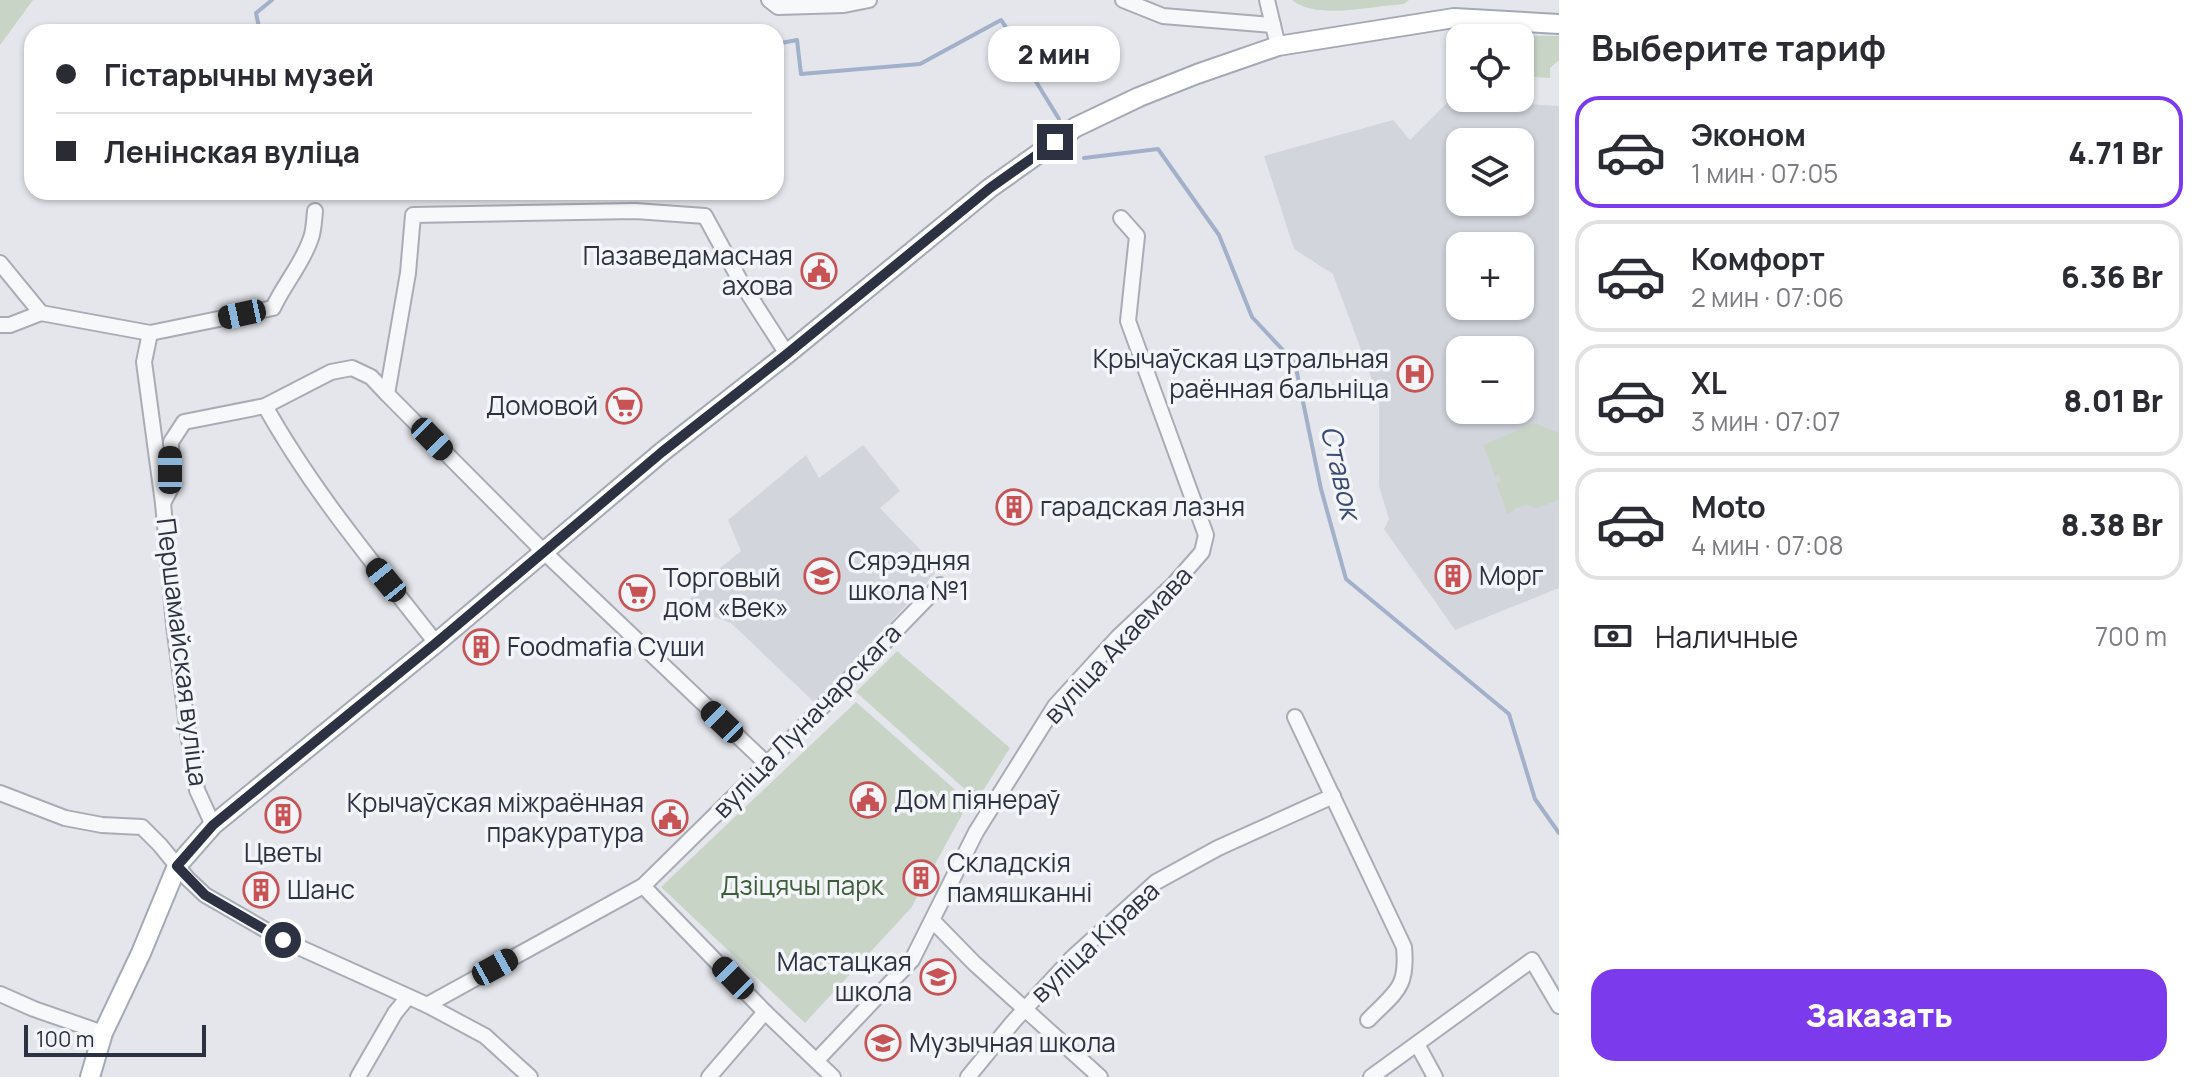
<!DOCTYPE html>
<html lang="ru">
<head>
<meta charset="utf-8">
<style>
	body { margin:0; font-family:Manrope,sans-serif; background:#f7f7f7; color:#2b2b33; height:100vh; display:flex; flex-direction:column; font-size:30px; white-space:nowrap }
	* { box-sizing:border-box; margin:0 }
	p { font-size:26px; color:#7c7c81 }
	.icon { flex:none; width:44px; height:44px; fill:none; stroke:currentColor; stroke-width:2; stroke-linecap:round; stroke-linejoin:round }
	.map { position:relative; flex:1; overflow:hidden }
	.details { display:flex; flex-direction:column; background:#fff; width:640px }
	.details>* { flex:none }
	.hud { position:absolute; left:24px; top:24px; width:760px; height:176px; border-radius:24px; box-shadow:0 2px 6px #0004; display:grid; align-content:center; height:176px; padding:0 32px; background:#fff }
	.buttons { position:absolute; left:1446px; top:24px; display:grid; gap:16px }
	.buttons a { display:grid; place-items:center; width:88px; height:88px; border-radius:16px; background:#fff; box-shadow:0 2px 6px #0004; font-size:40px }
	.scale { position:absolute; left:24px; bottom:20px; width:182px; box-sizing:border-box; padding-left:8px; border:4px solid #2d3243; border-top:0; font-size:22px; line-height:28px; white-space:nowrap; color:#2d3243; -webkit-text-stroke:6px #f4f5f9; paint-order:stroke }
	.end { position:absolute; width:36px; height:36px; margin:-18px; border:10px solid #2d3243; background:#fff; box-shadow:0 0 0 4px #fff }
	.from { border-radius:50% }
	.bubble { position:absolute; height:56px; border-radius:24px; background:#fff; box-shadow:0 2px 6px #0004; font-size:26px; font-weight:800; line-height:56px; text-align:center }
	.car { position:absolute; width:24px; height:48px; margin:-24px -12px; border-radius:10px; box-shadow:0 0 6px 2px #0007; background:linear-gradient(#222 24%,#8ab4d8 0 40%,#222 0 76%,#8ab4d8 0 86%,#222 0) }
	.hud b { display:flex; align-items:center; gap:28px; height:76px; font-size:30px }
	.hud b+b { border-top:2px solid #e1e1e2 }
	.hud i { width:20px; height:20px; background:#2b2b33 }
	ul { padding:0; list-style:none }
	li { display:flex; align-items:center; gap:24px; height:112px; margin:0 16px 12px; padding:0 16px; border:4px solid #e1e1e2; border-radius:24px }
	li div { flex:1 }
	li b { display:block; font-size:30px }
	li em { font-style:normal; font-weight:800 }
	li.active { border-color:#7c3aed }
	li>.icon { width:72px; height:72px; stroke-width:1.5 }
	h2 { padding:0 32px; font-size:36px; line-height:96px }
	.pay { display:flex; align-items:center; gap:20px; height:88px; padding:0 32px; font-size:30px }
	.pay p { margin-inline-start:auto }
	.button { display:flex; gap:16px; margin-top:auto; padding:16px 32px }
	.button a { flex:1; height:92px; border-radius:24px; background:#7c3aed; color:#fff; font-size:32px; font-weight:800; line-height:92px; text-align:center }
	main { display:flex; flex:1; min-height:0 }
	.map>svg:first-child { display:block }
	.built { fill:#d3d5dd; fill-rule:evenodd }
	.green { fill:#c8d5c6 }
	.lines { fill:none; stroke-linecap:round; stroke-linejoin:round }
	.stream { stroke:#a2b0c9; stroke-width:4 }
	.minor-casing { stroke:#a9acb5; stroke-width:18 }
	.major-casing { stroke:#a4a9b6; stroke-width:22 }
	.minor { stroke:#f7f8fa; stroke-width:14 }
	.major { stroke:#fff; stroke-width:18 }
	.route { stroke:#2d3243; stroke-width:10 }
	.labels { text-anchor:middle; stroke-width:7; stroke-linejoin:round; paint-order:stroke }
	.poi-label { font-size:26px; fill:#2d3243; stroke:#f4f5f9; text-anchor:start }
	.street-label { font-size:26px; fill:#2d3243; stroke:#f4f5f9 }
	.park-label { font-size:26px; fill:#3d5e3b; stroke:#f4f5f9 }
	.water-label { font-size:28px; font-style:italic; fill:#394c75; stroke:#f4f5f9 }
</style>
</head>
<body>
<main>
<div class="map">
<svg width="1559" height="1077" viewBox="0 0 1559 1077">
	<rect width="100%" height="100%" fill="#e4e6eb"/>
	<g class="built">
		<path d="M1455 99 1559 106V588L1455 630 1384 529 1389 519 1379 486V399L1333 274 1294 249 1264 156 1393 120 1410 140 1448 102ZM1460 142H1520V202H1460ZM1460 246H1520V306H1460ZM1460 350H1520V410H1460Z"/>
		<polygon points="863,445 900,491 880,508 939,569 816,704 731,623 686,606 702,583 741,551 728,520 806,455 819,478"/>
	</g>
	<g class="green">
		<polygon points="0,0 33,0 0,45"/>
		<path d="M1292 0H1409L1404 4C1374 6 1315 20 1292 0Z"/>
		<polygon points="1496,35 1559,36 1559,60 1550,68 1550,78 1520,76 1520,38 1490,38"/>
		<polygon points="1535,423 1559,433 1559,500 1537,508 1525,505 1514,509 1508,515 1496,483 1501,481 1499,475 1495,476 1483,445"/>
		<polygon points="897,651 1010,748 977,800 856,692"/>
		<polygon points="856,702 969,802 911,908 805,1023 661,887"/>
	</g>
	<g class="lines">
		<g class="stream">
			<polyline points="260,32 256,13 272,0"/>
			<polyline points="776,44 797,40 801,74 920,64 1001,20 1023,52"/>
			<polyline points="1035,80 1059,119"/>
			<polyline points="1084,158 1158,149 1219,235 1252,317 1295,363 1321,489 1346,579 1509,714 1535,799 1559,833"/>
		</g>
		<defs>
			<g id="minor">
				<polyline points="769,0 778,7 844,5 869,0"/>
				<polyline points="1123,0 1163,16 1273,25"/>
				<polyline points="1267,0 1278,46"/>
				<polyline points="0,263 41,313"/>
				<path d="M0 325H10L41 313 150 333 273 308C284 284 303 263 311 238 314 230 314 220 315 211"/>
				<polyline points="150,333 144,362 163,503 174,625 188,733 197,790 213,825"/>
				<polyline points="387,394 543,551 767,764"/>
				<path d="M265 406C313 492 376 566 436 643"/>
				<polyline points="163,503 171,488 171,442 184,422 265,406 331,372 352,368 371,377 387,394 408,273 413,215 635,211 705,216 742,284 787,354"/>
				<path d="M1295 717 1404 947C1408 989 1395 992 1368 1020"/>
				<polyline points="0,793 65,818 102,825 142,827 160,845 187,878 205,895 283,940 427,1005 485,1036 530,1077"/>
				<polyline points="643,886 765,1012 833,1077"/>
				<polyline points="933,921 974,963 1100,1077"/>
				<polyline points="0,994 34,1009 103,1033"/>
				<polyline points="427,1005 643,886 767,764 940,585"/>
				<polyline points="1417,1044 1435,1077"/>
				<polyline points="817,1060 912,960 976,832 1055,706 1118,637 1174,584 1202,552 1206,535 1128,321 1137,236 1121,218"/>
				<polyline points="358,1077 395,1013 408,997"/>
				<polyline points="709,1077 765,1012"/>
				<polyline points="968,1077 1013,1022 1071,959 1156,882 1218,848 1333,796"/>
				<polyline points="1371,1077 1532,960 1559,1006"/>
			</g>
			<polyline id="major" points="90,1077 103,1033 141,953 177,866 213,825 436,643 662,452 787,354 990,188 1076,127 1139,97 1197,74 1278,46 1454,18 1559,24"/>
		</defs>
		<use href="#minor" class="minor-casing"/>
		<use href="#major" class="major-casing"/>
		<use href="#minor" class="minor"/>
		<use href="#major" class="major"/>
	</g>
	<g class="lines">
		<polyline class="route" points="283,940 205,895 177,866 213,825 436,643 662,452 787,354 990,188 1055,142"/>
	</g>
	<defs>
		<symbol id="civic-ring" viewBox="-11 -11 22 22"><circle r="9.5" fill="#f4f5f9" stroke="#c75355" stroke-width="1.5"/><path d="M-.6-6.5H3V-4.5H.6V-3L4-1V1h2V6H-6V1h2V-1L-.6-3ZM-1.2 2.5V6h2.4V2.5Z" fill="#c75355"/></symbol>
		<symbol id="hospital-ring" viewBox="-11 -11 22 22"><circle r="9.5" fill="#f4f5f9" stroke="#c75355" stroke-width="1.5"/><path d="M-5-5h3v3.5h4V-5h3V5h-3V1.5h-4V5h-3Z" fill="#c75355"/></symbol>
		<symbol id="supermarket-ring" viewBox="-11 -11 22 22"><circle r="9.5" fill="#f4f5f9" stroke="#c75355" stroke-width="1.5"/><path d="M-6-5.5h2.5l.6 2H6L4.5 2H-2.5L-4.4-4H-6ZM-1.5 3.2a1.3 1.3 0 1 0 .1 0ZM3 3.2a1.3 1.3 0 1 0 .1 0Z" fill="#c75355"/></symbol>
		<symbol id="building-ring" viewBox="-11 -11 22 22"><circle r="9.5" fill="#f4f5f9" stroke="#c75355" stroke-width="1.5"/><path d="M-4-6H4V6H1V3H-1V6H-4ZM-2.5-4.3h1.7v1.8h-1.7ZM.8-4.3h1.7v1.8H.8ZM-2.5-1h1.7V.8h-1.7ZM.8-1h1.7V.8H.8Z" fill="#c75355"/></symbol>
		<symbol id="school-ring" viewBox="-11 -11 22 22"><circle r="9.5" fill="#f4f5f9" stroke="#c75355" stroke-width="1.5"/><path d="M0-5L7-2L0 1L-7-2ZM-4 1L0 2.5L4 1V4Q0 6-4 4Z" fill="#c75355"/></symbol>
	</defs>
	<g fill-rule="evenodd">
		<use href="#civic-ring" x="799" y="251" width="40" height="40"/>
		<use href="#hospital-ring" x="1395" y="354" width="40" height="40"/>
		<use href="#supermarket-ring" x="604" y="386" width="40" height="40"/>
		<use href="#building-ring" x="994" y="487" width="40" height="40"/>
		<use href="#school-ring" x="802" y="556" width="40" height="40"/>
		<use href="#building-ring" x="1433" y="556" width="40" height="40"/>
		<use href="#supermarket-ring" x="617" y="573" width="40" height="40"/>
		<use href="#building-ring" x="461" y="627" width="40" height="40"/>
		<use href="#civic-ring" x="848" y="780" width="40" height="40"/>
		<use href="#building-ring" x="263" y="795" width="40" height="40"/>
		<use href="#civic-ring" x="650" y="798" width="40" height="40"/>
		<use href="#building-ring" x="901" y="858" width="40" height="40"/>
		<use href="#building-ring" x="241" y="870" width="40" height="40"/>
		<use href="#school-ring" x="918" y="957" width="40" height="40"/>
		<use href="#school-ring" x="863" y="1023" width="40" height="40"/>
	</g>
	<g class="labels">
		<g class="poi-label">
			<text x="793" y="265" text-anchor="end">Пазаведамасная<tspan x="793" dy="30">ахова</tspan></text>
			<text x="1389" y="368" text-anchor="end">Крычаўская цэтральная<tspan x="1389" dy="30">раённая бальніца</tspan></text>
			<text x="598" y="415" text-anchor="end">Домовой</text>
			<text x="1040" y="516">гарадская лазня</text>
			<text x="848" y="570">Сярэдняя<tspan x="848" dy="30">школа №1</tspan></text>
			<text x="1479" y="585">Морг</text>
			<text x="663" y="587">Торговый<tspan x="663" dy="30">дом «Век»</tspan></text>
			<text x="507" y="656">Foodmafia Суши</text>
			<text x="894" y="809">Дом піянераў</text>
			<text x="644" y="812" text-anchor="end">Крычаўская міжраённая<tspan x="644" dy="30">пракуратура</tspan></text>
			<text x="283" y="862" text-anchor="middle">Цветы</text>
			<text x="947" y="872">Складскія<tspan x="947" dy="30">памяшканні</tspan></text>
			<text x="287" y="899">Шанс</text>
			<text x="912" y="971" text-anchor="end">Мастацкая<tspan x="912" dy="30">школа</tspan></text>
			<text x="909" y="1052">Музычная школа</text>
		</g>
		<g class="street-label">
			<text transform="translate(1118 645) rotate(-47)" y="9">вуліца Акаемава</text>
			<text transform="translate(182 652) rotate(83)" y="9">Першамайская вуліца</text>
			<text transform="translate(807 721) rotate(-46)" y="9">вуліца Луначарскага</text>
			<text transform="translate(1095 942) rotate(-43)" y="9">вуліца Кірава</text>
		</g>
		<g class="park-label">
			<text x="802" y="895">Дзіцячы парк</text>
		</g>
		<g class="water-label">
			<text transform="translate(1341 472) rotate(77)" y="10">Ставок</text>
		</g>
	</g>
</svg>
<div class="buttons">
<a><svg class="icon" aria-label="locate" viewBox="0 0 24 24"><circle cx="12" cy="12" r="6"/><path d="M12 2v4M12 18v4M2 12h4M18 12h4"/></svg></a>
<a><svg class="icon" aria-label="layers" viewBox="0 0 24 24"><path d="M12 4l9 5-9 5-9-5zM3 14l9 5 9-5"/></svg></a>
<a>+</a>
<a>−</a>
</div>
<div class="scale">100 m</div>
<i class="end from" style="left:283px;top:940px"></i>
<i class="end" style="left:1055px;top:142px"></i>
<div class="bubble" style="left:988px;top:26px;width:132px">2 мин</div>
<i class="car" style="left:242px;top:314px;rotate:258deg"></i>
<i class="car" style="left:432px;top:439px;rotate:136deg"></i>
<i class="car" style="left:170px;top:470px;rotate:0deg"></i>
<i class="car" style="left:386px;top:580px;rotate:321deg"></i>
<i class="car" style="left:722px;top:722px;rotate:314deg"></i>
<i class="car" style="left:495px;top:967px;rotate:61deg"></i>
<i class="car" style="left:733px;top:978px;rotate:316deg"></i>
<div class="hud">
<b><i class="from"></i>Гістарычны музей</b>
<b><i></i>Ленінская вуліца</b>
</div>
</div>
<section class="details">
<h2>Выберите тариф</h2>
<ul>
<li class="active"><svg class="icon" aria-label="car" viewBox="0 0 24 24"><path d="M5 17H2v-5l4-1 3-4h7l3 4 3 1v5h-3M9 17h6M6 11h13"/><circle cx="7" cy="17" r="2"/><circle cx="17" cy="17" r="2"/></svg><div><b>Эконом</b><p>1 мин · 07:05</p></div><em>4.71 Br</em></li>
<li><svg class="icon" aria-label="car" viewBox="0 0 24 24"><path d="M5 17H2v-5l4-1 3-4h7l3 4 3 1v5h-3M9 17h6M6 11h13"/><circle cx="7" cy="17" r="2"/><circle cx="17" cy="17" r="2"/></svg><div><b>Комфорт</b><p>2 мин · 07:06</p></div><em>6.36 Br</em></li>
<li><svg class="icon" aria-label="car" viewBox="0 0 24 24"><path d="M5 17H2v-5l4-1 3-4h7l3 4 3 1v5h-3M9 17h6M6 11h13"/><circle cx="7" cy="17" r="2"/><circle cx="17" cy="17" r="2"/></svg><div><b>XL</b><p>3 мин · 07:07</p></div><em>8.01 Br</em></li>
<li><svg class="icon" aria-label="car" viewBox="0 0 24 24"><path d="M5 17H2v-5l4-1 3-4h7l3 4 3 1v5h-3M9 17h6M6 11h13"/><circle cx="7" cy="17" r="2"/><circle cx="17" cy="17" r="2"/></svg><div><b>Moto</b><p>4 мин · 07:08</p></div><em>8.38 Br</em></li>
</ul>
<div class="pay"><svg class="icon" aria-label="cash" viewBox="0 0 24 24"><path d="M3 7h18v10H3z"/><circle cx="12" cy="12" r="2"/></svg>Наличные<p>700 m</p></div>
<div class="button"><a>Заказать</a></div>
</section>
</main>
</body>
</html>
